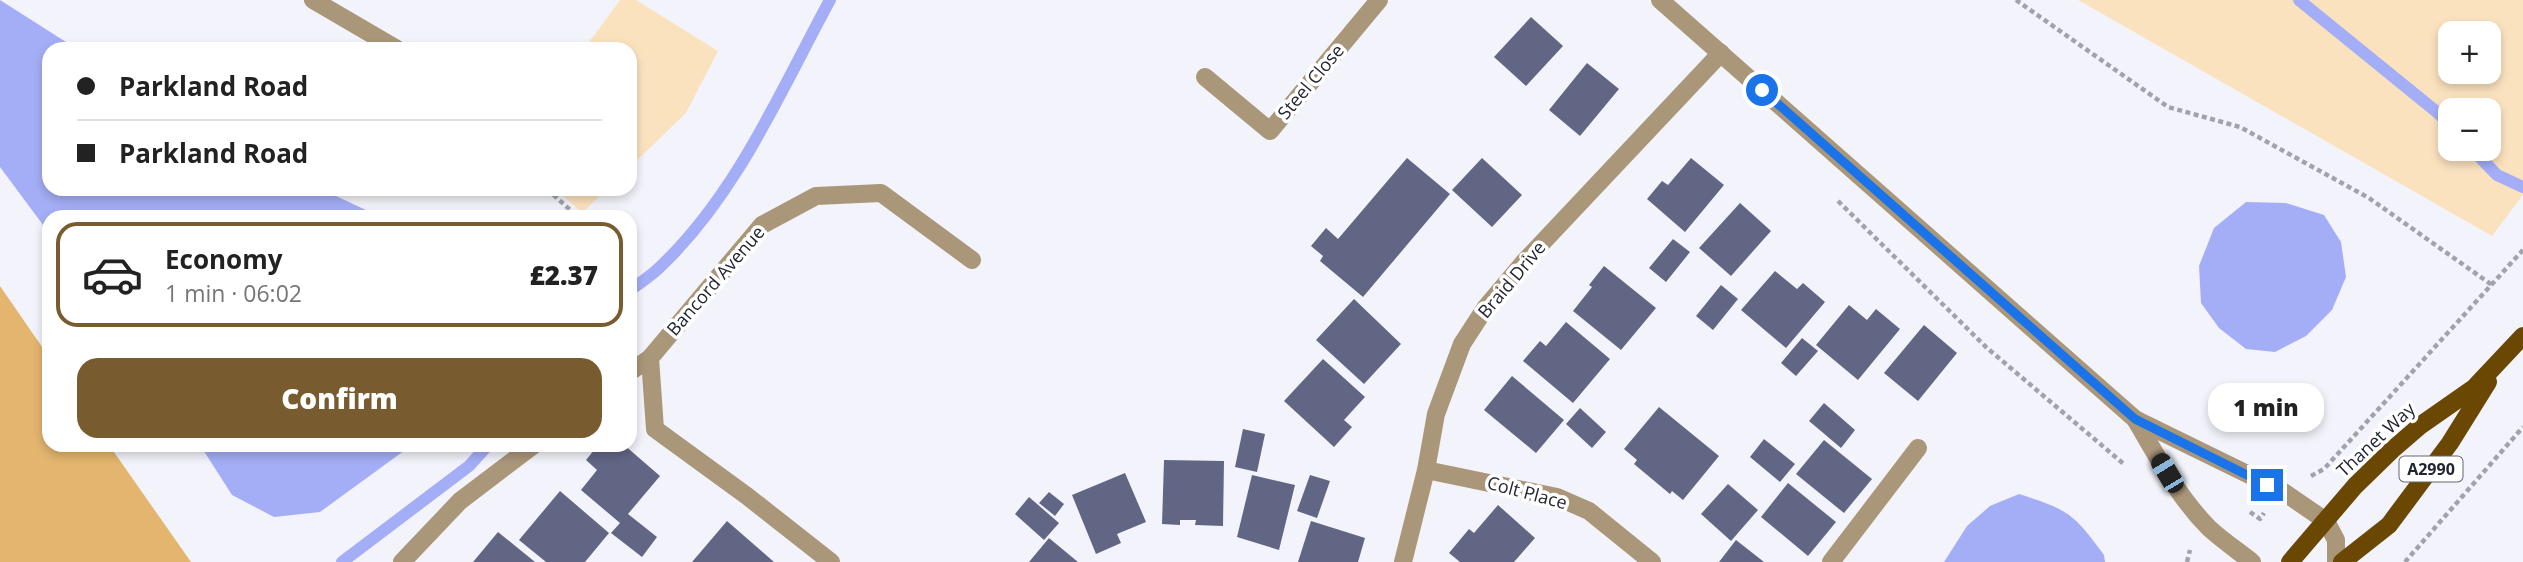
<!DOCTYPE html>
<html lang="en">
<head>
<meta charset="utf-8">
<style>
	body { margin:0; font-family:"Open Sans",sans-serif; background:#f2f2f2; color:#222; height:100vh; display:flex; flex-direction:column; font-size:26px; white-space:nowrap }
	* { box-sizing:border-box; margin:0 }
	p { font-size:23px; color:#767676 }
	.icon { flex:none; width:38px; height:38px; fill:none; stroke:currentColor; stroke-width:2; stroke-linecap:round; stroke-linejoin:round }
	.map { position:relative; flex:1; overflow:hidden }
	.side { position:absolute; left:42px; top:210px; width:595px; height:242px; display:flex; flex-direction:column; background:#fff; border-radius:21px; box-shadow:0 4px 10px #0003 }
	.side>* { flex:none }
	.top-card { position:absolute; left:42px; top:42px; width:595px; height:154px; border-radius:21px; box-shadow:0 4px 10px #0003; display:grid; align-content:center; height:154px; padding:0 35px; background:#fff }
	.buttons { position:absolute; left:2438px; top:21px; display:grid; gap:14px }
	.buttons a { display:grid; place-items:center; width:63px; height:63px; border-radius:14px; background:#fff; box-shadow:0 4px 10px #0003; font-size:35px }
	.end { position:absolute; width:32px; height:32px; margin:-16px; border:9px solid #1a73e8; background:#fff; box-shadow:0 0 0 4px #fff }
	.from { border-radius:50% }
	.bubble { position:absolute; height:49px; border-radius:21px; background:#fff; box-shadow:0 4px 10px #0003; font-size:23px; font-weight:800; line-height:49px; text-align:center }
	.car { position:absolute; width:21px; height:42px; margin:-21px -10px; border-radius:9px; box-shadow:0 0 5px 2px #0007; background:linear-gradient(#222 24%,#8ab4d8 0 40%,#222 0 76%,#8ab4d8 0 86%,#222 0) }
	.top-card b { display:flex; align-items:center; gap:24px; height:66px; font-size:26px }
	.top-card b+b { border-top:2px solid #e0e0e0 }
	.top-card i { width:18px; height:18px; background:#222 }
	ul { padding:12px 0 0; list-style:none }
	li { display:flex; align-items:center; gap:21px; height:105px; margin:0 14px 10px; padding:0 21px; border:4px solid transparent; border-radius:21px }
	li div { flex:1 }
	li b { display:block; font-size:26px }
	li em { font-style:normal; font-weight:800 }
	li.active { border-color:#785c2f }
	li>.icon { width:63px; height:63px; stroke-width:1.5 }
	.cta { display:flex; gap:14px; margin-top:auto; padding:14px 35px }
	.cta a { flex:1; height:80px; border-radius:21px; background:#785c2f; color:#fff; font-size:28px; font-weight:800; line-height:80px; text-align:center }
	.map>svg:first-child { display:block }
	.green { fill:#fbe2bf; fill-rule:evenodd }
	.forest { fill:#e3b56e }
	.water { fill:#a4aef6 }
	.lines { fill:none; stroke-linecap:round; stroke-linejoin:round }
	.stream { stroke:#a4aef6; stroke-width:12 }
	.building { fill:#626685 }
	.path { stroke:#a1a3ac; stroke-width:4.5; stroke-dasharray:5 3.5; stroke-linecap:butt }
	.minor { stroke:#aa9679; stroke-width:18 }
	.major { stroke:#6a4803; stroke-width:18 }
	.route { stroke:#1a73e8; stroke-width:9 }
	.labels { text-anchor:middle; stroke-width:7; stroke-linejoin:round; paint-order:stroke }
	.shield { fill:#fff; stroke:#64666f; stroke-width:2 }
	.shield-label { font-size:16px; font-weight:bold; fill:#222431 }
	.street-label { font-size:18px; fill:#222431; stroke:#fff }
</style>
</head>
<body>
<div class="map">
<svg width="2523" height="562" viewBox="0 0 2523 562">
	<rect width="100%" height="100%" fill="#f3f4fb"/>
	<g class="green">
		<polygon points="620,0 636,0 718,51 686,113 630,167 630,49 584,49"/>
		<path d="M2078 0H2523V195L2492 236ZM2488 33V72H2450V33ZM2450 110H2488V149H2450Z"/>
		<polygon points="556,189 607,189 582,213"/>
	</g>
	<polygon class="forest" points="0,286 49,357 49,444 109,445 191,562 0,562"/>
	<g class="water">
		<polygon points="0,0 77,49 49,49 49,189 321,189 381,217 49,217 49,233 0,167"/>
		<polygon points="2246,202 2286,203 2324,215 2341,242 2346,277 2332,310 2306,336 2275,352 2246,349 2219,328 2201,303 2199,266 2214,228"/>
		<polygon points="200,445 412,445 320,512 274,517 232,495"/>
		<path d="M2019 494C2069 510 2073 513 2104 555L2105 562H1944L1967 526 1990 506Z"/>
	</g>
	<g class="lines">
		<g class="stream">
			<polyline points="2299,0 2438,113 2450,125"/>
			<polyline points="2472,149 2497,175 2523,187"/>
			<path d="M630 290C640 283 651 276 660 267 737 194 780 92 830 0"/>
			<polyline points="342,562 469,466 489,444"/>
		</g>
	</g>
	<g class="building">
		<polygon points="1531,17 1563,46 1526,86 1494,57"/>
		<polygon points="1587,63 1619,89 1580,136 1549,110"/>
		<polygon points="1407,158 1450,194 1363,297 1320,261 1323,256 1311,246 1326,228 1338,239"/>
		<polygon points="1482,158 1522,195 1492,227 1452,190"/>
		<polygon points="1691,158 1724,185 1685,232 1647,199 1662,181 1668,185"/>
		<polygon points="1740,203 1771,231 1731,276 1699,248"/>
		<polygon points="1673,239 1690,252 1666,282 1649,268"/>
		<polygon points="1604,266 1656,308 1621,350 1573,311 1592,287 1589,285"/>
		<polygon points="1775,271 1797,289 1803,283 1825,302 1786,348 1741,310"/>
		<polygon points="1721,285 1738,299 1713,330 1696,316"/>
		<polygon points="1354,299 1401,344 1364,384 1316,340"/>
		<polygon points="1849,305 1867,320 1876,309 1900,329 1858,380 1816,345"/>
		<polygon points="1566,322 1610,359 1573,403 1523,361 1540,341 1546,346"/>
		<polygon points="1924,325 1957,353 1918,401 1884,373"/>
		<polygon points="1802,338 1818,351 1796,376 1781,363"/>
		<polygon points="1323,359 1365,397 1344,420 1352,427 1334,447 1284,401"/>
		<polygon points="1512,376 1564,420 1536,453 1484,410"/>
		<polygon points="1824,403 1855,430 1841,448 1809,421"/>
		<polygon points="1659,407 1719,456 1683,500 1672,491 1670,494 1634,464 1637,460 1624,449"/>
		<polygon points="1580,408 1606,432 1592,448 1566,424"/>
		<polygon points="1243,429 1265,434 1257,472 1235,467"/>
		<polygon points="1764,439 1795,464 1780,482 1750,457"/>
		<polygon points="1824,440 1872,479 1844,513 1796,474"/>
		<polygon points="599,444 623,444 660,476 628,514 657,537 642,557 611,533 620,523 581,490 597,470 586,460"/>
		<polygon points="1164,460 1224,461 1223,526 1195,525 1196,520 1180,520 1180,525 1162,524"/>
		<polygon points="1125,473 1146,522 1117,534 1121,543 1096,554 1072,495"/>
		<polygon points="1252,475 1295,485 1279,550 1237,537"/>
		<polygon points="1310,475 1330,481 1317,518 1297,511"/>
		<polygon points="1788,483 1836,522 1808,556 1761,517"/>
		<polygon points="1728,484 1758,510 1731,541 1701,514"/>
		<polygon points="560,491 609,533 585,562 546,562 519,540"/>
		<polygon points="1049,492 1064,504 1055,516 1039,503"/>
		<polygon points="1029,497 1059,523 1044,540 1015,514"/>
		<polygon points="1498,505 1535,538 1514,562 1460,562 1449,553 1469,529 1474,533"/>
		<polygon points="727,521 774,562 692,562"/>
		<polygon points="1311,521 1365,538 1358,562 1298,562"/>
		<polygon points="498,532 535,562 473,562"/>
		<polygon points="1049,538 1078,562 1029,562"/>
		<polygon points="1736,540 1764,562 1719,562"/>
	</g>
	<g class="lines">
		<g class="path">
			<polyline points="2016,0 2168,107 2240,127 2369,198 2492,285"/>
			<polyline points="547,189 578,217"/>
			<polyline points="1838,201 1987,348 2125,465"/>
			<polyline points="2311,476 2324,469 2523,250"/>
			<polyline points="2250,512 2260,519 2264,513"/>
			<polyline points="2187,562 2190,550"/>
			<polyline points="2405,562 2523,427"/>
		</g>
		<g class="minor">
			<polyline points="313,0 397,49"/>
			<polyline points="1660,0 2135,419 2282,491 2326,521 2336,540 2336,562"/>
			<polyline points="1205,77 1270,131 1379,0"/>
			<polyline points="630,372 650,358"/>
			<path d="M2135 419C2157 456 2178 497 2209 528 2222 540 2238 551 2252 562"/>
			<polyline points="1426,470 1557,497 1589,511 1652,562"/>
			<polyline points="402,562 460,501 535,444"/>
			<polyline points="831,562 747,496 655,429 650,358 762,225 816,196 881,193 972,260"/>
			<polyline points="1403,562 1426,470 1436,414 1462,344 1486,307 1524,262 1721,53"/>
			<polyline points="1831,562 1918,448"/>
		</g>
		<g class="major">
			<polyline points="2290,562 2355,486 2392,450 2421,425 2474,388 2523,336"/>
			<polyline points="2342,562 2389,525 2450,443 2488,382"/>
		</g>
	</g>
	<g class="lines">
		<polyline class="route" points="1762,90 2135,419 2267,485"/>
	</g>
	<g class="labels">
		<rect class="shield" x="2399.5" y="456.5" width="63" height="25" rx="5"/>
		<g class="shield-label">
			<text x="2431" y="475">A2990</text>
		</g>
		<g class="street-label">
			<text transform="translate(1311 82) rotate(-50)" y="6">Steel Close</text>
			<text transform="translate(1512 280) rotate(-50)" y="6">Braid Drive</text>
			<text transform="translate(716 281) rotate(-49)" y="6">Bancord Avenue</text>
			<text transform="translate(2376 440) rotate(-43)" y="6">Thanet Way</text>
			<text transform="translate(1527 493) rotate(15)" y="6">Colt Place</text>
		</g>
	</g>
</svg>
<div class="buttons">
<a>+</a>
<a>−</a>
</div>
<i class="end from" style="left:1762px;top:90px"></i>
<i class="end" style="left:2267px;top:485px"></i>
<div class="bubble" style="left:2208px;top:383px;width:116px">1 min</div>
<i class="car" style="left:2167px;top:473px;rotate:329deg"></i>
<div class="top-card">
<b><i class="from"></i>Parkland Road</b>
<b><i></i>Parkland Road</b>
</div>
<section class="side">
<ul>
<li class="active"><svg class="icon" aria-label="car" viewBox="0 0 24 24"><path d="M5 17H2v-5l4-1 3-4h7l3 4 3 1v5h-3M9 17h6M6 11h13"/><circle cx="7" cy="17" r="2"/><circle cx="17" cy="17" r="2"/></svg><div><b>Economy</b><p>1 min · 06:02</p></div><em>£2.37</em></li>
</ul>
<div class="cta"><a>Confirm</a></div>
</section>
</div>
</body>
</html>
